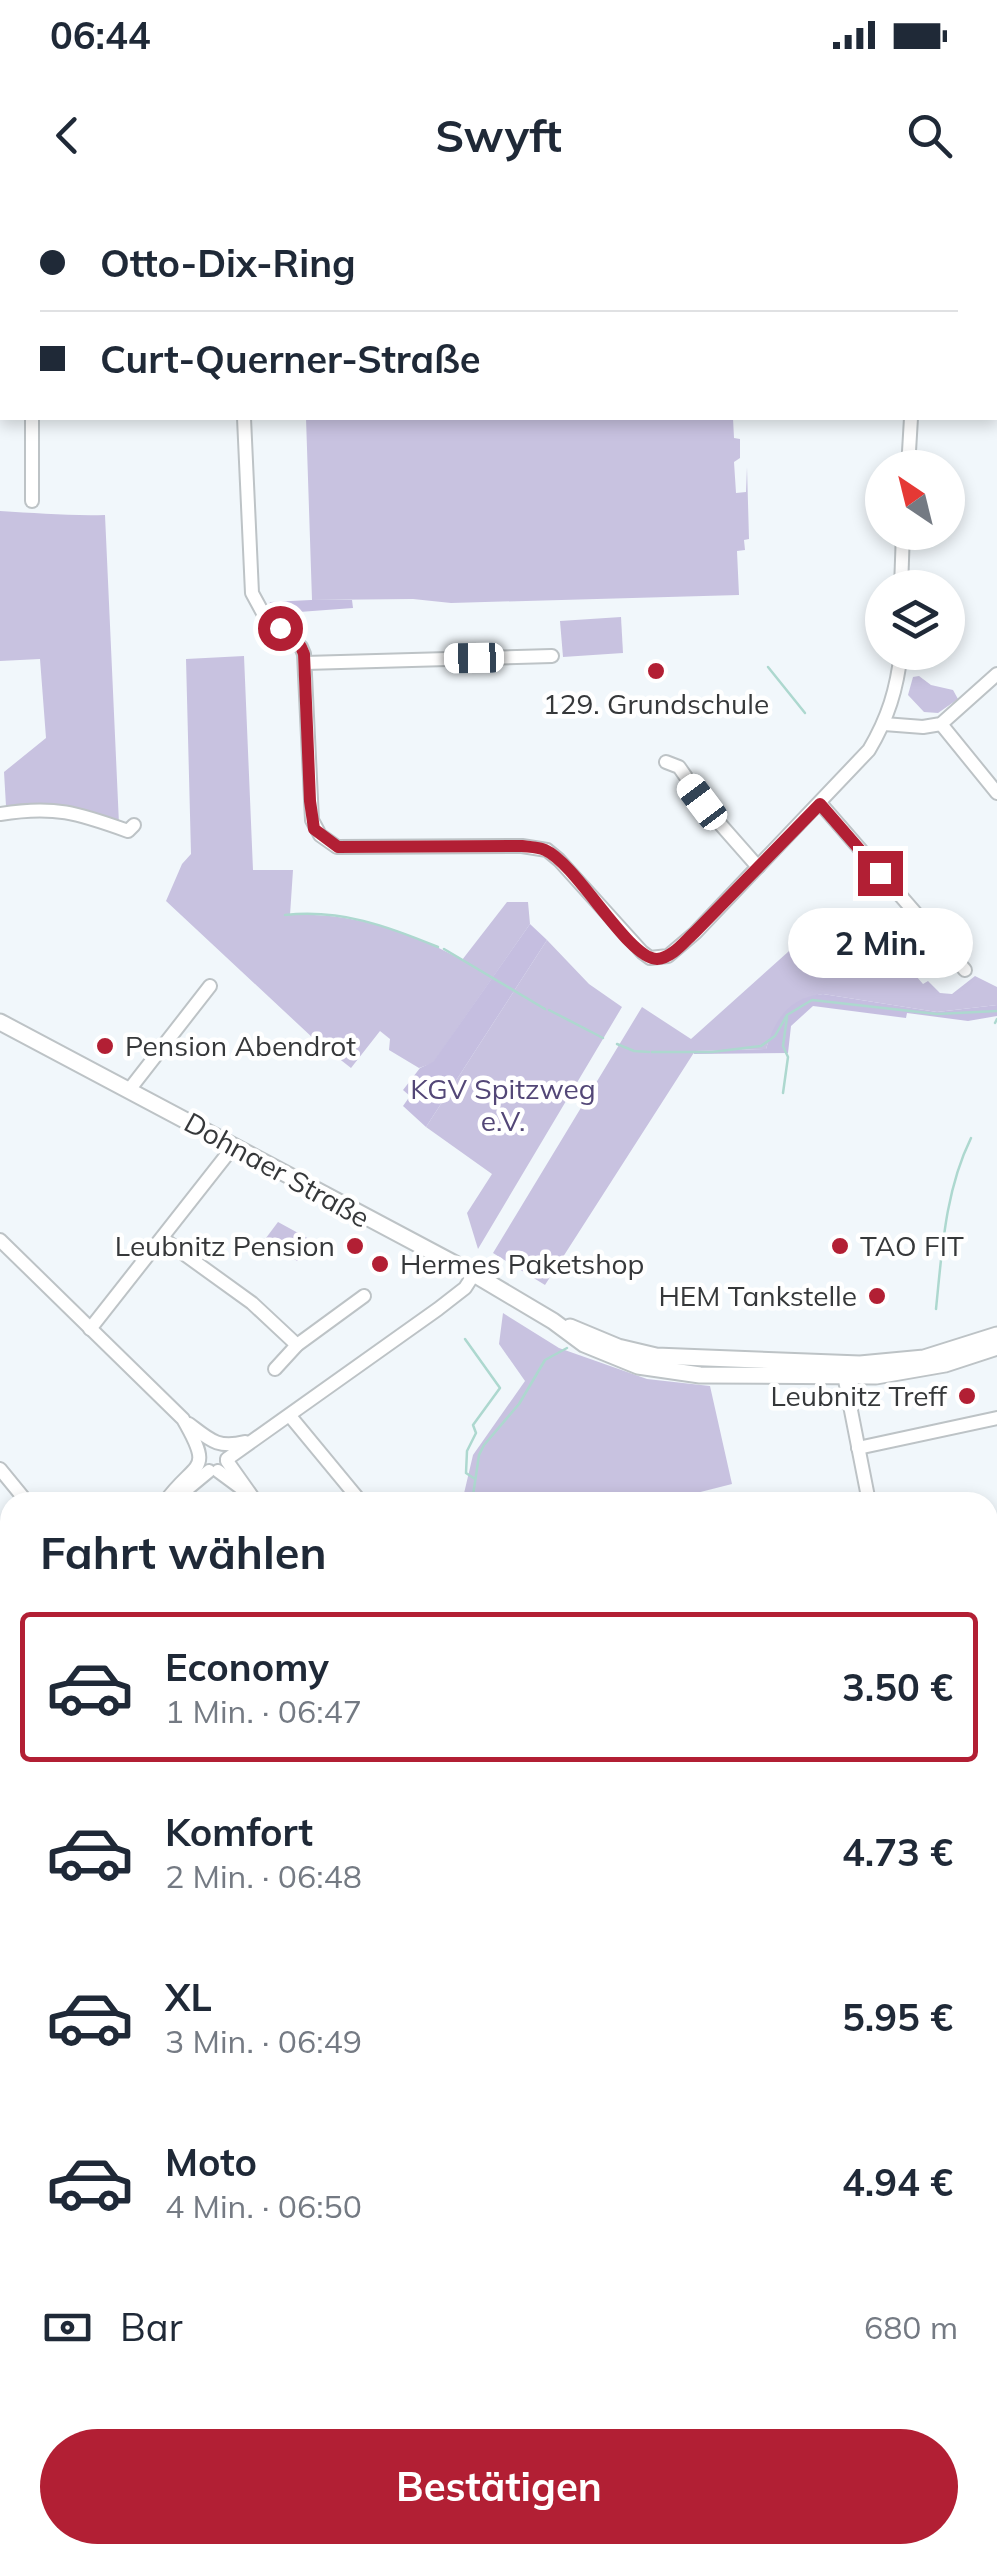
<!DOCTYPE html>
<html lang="de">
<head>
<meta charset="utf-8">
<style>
	body { margin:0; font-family:Mulish,sans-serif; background:#f6f6f7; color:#1f2937; height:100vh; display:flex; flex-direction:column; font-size:38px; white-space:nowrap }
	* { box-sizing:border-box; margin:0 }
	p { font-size:32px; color:#747a83 }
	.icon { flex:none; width:55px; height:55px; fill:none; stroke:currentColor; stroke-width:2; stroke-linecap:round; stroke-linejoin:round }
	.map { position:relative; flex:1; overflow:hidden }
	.details { position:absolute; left:0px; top:1292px; width:998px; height:1072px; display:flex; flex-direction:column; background:#fff; border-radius:30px 30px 0 0; box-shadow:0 5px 15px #0003 }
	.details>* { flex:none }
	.guide { position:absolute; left:0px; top:0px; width:998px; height:220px; box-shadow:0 5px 15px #0003; display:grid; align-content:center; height:220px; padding:0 40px; background:#fff }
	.needle { width:65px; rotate:325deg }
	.fabs { position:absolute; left:865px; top:250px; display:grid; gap:20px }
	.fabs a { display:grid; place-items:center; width:100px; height:100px; border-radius:50%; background:#fff; box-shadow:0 5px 15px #0003; font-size:50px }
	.end { position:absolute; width:45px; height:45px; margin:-22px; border:12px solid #b21f34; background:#fff; box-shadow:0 0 0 5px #fff }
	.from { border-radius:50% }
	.bubble { position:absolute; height:70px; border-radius:35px; background:#fff; box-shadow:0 5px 15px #0003; font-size:32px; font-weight:700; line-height:70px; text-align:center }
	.car { position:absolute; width:30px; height:60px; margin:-30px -15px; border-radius:12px; box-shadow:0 0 8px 2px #0007; background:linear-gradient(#fff 24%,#345 0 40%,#fff 0 76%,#345 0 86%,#fff 0) }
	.guide b { display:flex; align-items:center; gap:35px; height:95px; font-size:38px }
	.guide b+b { border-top:2px solid #e0e1e3 }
	.guide i { width:25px; height:25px; background:#1f2937 }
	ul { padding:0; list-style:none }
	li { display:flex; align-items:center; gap:30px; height:150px; margin:0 20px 15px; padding:0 20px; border:5px solid transparent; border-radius:10px }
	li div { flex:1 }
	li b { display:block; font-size:38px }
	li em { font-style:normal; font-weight:700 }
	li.on { border-color:#b21f34 }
	li>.icon { width:90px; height:90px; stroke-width:1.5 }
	h2 { padding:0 40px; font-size:45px; line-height:120px }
	.pay { display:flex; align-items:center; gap:25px; height:110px; padding:0 40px; font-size:38px }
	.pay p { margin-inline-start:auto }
	.button { display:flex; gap:20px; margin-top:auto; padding:20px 40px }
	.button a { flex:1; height:115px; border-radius:60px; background:#b21f34; color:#fff; font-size:40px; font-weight:700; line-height:115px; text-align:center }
	.status { display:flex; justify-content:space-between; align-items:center; height:70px; padding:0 50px; background:#fff; direction:ltr }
	.status svg { height:28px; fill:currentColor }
	header { display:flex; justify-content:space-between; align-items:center; height:130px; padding:0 40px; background:#fff; font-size:45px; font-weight:700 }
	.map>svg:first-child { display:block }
	.green { fill:#c8c2e0 }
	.forest { fill:#c5bee0 }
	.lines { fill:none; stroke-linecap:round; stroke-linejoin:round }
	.stream { stroke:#add8cf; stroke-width:2.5 }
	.minor-casing { stroke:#bdc3c6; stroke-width:16 }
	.major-casing { stroke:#bdc3c6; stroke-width:19 }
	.minor { stroke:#fff; stroke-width:12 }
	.major { stroke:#fff; stroke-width:15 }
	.tram { stroke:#55585a; stroke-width:2.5 }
	.route { stroke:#b21f34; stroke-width:12 }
	.poi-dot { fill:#b21f34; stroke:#fff; stroke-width:4 }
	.labels { text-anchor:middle; stroke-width:9; stroke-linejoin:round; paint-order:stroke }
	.poi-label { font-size:28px; fill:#36383a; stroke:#fff; text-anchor:start }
	.park-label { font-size:28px; fill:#534777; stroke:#fff }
	.street-label { font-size:28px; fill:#36383a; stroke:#fff }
</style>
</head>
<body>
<div class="status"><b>06:44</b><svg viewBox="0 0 49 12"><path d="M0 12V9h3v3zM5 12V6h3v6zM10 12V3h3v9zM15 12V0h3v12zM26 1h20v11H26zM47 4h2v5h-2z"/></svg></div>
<header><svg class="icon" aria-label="back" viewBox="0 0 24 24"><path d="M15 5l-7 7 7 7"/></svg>Swyft<svg class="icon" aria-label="search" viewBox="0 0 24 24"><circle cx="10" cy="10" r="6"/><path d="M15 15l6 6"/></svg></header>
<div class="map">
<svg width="997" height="2364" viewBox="0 0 997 2364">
	<rect width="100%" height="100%" fill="#f1f7fb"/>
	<g class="green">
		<polygon points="618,0 906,0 618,2"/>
		<polygon points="306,218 733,218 734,238 740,239 740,258 734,262 736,293 746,292 747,267 749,339 744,340 745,350 737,351 739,395 451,403 413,399 312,400"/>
		<path d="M0 311C36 313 69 316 105 315L119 624C80 609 48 600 6 606L4 572 46 538 40 459 0 461Z"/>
		<polygon points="621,417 623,453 563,457 560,421"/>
		<path d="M244 456 253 670H293L290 715C351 712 409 730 462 760L507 702H528L530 724 433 863 419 868 389 850 390 839 380 831 351 868 314 839 166 701 182 664 191 654 186 459Z"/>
		<polygon points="919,476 931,485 953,490 958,499 938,513 924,512 908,495 913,477"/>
		<polygon points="547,740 589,784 622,807 478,1049 467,1013 492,974 426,927"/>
		<path d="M798 743C828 749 864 765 890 746L923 784 928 781 940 793 952 794 975 776 997 787V805L937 812 823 794C797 797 773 825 766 849L695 851 545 1085 493 1053 642 807 691 839Z"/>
		<polygon points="278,1022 322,1046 316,1043 297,1061 266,1038"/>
		<polygon points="503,1113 559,1148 647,1179 710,1186 732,1284 661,1302 462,1302 473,1255 525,1181 499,1144"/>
		<polygon points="0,1718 10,1728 10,1966 9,1977 0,1986"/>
		<polygon points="225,2355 348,2355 344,2364 218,2364 217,2357"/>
	</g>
	<g class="forest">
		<polygon points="311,400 352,400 353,408 272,414 267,410 270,402"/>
		<polygon points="530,724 547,740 426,927 403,906 410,896 403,890 420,868 433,862"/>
		<path d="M823 794 937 812 997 805V816L968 821 907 813 906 818 813 806 791 826 788 853 694 854V851L766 849C775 819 789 797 823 794Z"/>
	</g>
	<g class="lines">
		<g class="stream">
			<polyline points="768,467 805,513"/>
			<path d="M285 715C341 709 387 726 438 747"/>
			<polyline points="444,749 545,809"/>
			<polyline points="549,810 603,838"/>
			<polyline points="995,823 997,819"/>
			<polyline points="617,844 634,851 649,852"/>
			<polyline points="652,852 712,852 761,846 775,836 787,815 812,800 937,814 997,811"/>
			<polyline points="783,893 788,857 783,846 787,817"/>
			<path d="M936 1109C942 1051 945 991 971 938"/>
			<polyline points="465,1139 500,1188 473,1225 476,1233 467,1251 466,1273 475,1279"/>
			<polyline points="472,1302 479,1255 484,1245 519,1204 545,1160 567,1148"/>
		</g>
		<defs>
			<g id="minor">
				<polyline points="298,2 298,0"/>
				<polyline points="608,2 608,0"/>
				<polyline points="914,2 914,0"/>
				<polyline points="0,56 2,56"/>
				<polyline points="995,134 997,134"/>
				<polyline points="0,185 2,186"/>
				<polyline points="32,218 32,301"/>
				<path d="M244 218 252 393 264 415 301 447 304 454 312 620 320 635 337 647 522 646 547 650 559 660 642 752 650 758 668 756 695 733 869 550C888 518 897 489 901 452"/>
				<polyline points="908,268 911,218"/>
				<polyline points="901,388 903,332"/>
				<polyline points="305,463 552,456"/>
				<polyline points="884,524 923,527 941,524 997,474"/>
				<polyline points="941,524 997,593"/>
				<polyline points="666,562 679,567 714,617 758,667"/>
				<polyline points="820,603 965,770"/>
				<path d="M0 614C54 605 78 613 128 631L134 625"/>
				<polyline points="129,890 210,786"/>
				<polyline points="162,1038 252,1103 297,1145"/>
				<path d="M0 1040 183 1219C215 1274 195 1260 165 1302"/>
				<polyline points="90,1129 233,947"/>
				<polyline points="275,1169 297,1145 364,1096"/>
				<polyline points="844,1175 869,1302"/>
				<polyline points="290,1216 361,1302"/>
				<path d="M189 1224C210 1240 218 1249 245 1242"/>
				<polyline points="858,1248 997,1218"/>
				<polyline points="227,1259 438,1109 465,1088 474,1074"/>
				<polyline points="227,1261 256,1302"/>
				<polyline points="0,1269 27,1302"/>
				<polyline points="218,1271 241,1288"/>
				<polyline points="174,1300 209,1271"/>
				<polyline points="988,1407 997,1405"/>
				<polyline points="0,1416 10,1409"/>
				<polyline points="988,1445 997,1443"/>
				<polyline points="0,1576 10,1589"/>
				<polyline points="988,1605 997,1601"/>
				<polyline points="988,1682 997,1678"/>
				<polyline points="988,1744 997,1739"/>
				<polyline points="988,1855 997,1851"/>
				<polyline points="991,1928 997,1942"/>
				<polyline points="988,2056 997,2052"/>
				<polyline points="0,2174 10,2160"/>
				<polyline points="0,2208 10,2218"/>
				<polyline points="988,2342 997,2348"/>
				<polyline points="761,2355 764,2364"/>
				<polyline points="896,2364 899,2355"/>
			</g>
			<g id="major">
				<polyline points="0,822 474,1074 553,1121 584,1144 638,1166 700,1175 876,1176 945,1164 997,1147"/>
				<polyline points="570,1127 618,1147 656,1156 860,1164 924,1158 997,1135"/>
			</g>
		</defs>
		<use href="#minor" class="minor-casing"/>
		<use href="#major" class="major-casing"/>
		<use href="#minor" class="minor"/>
		<use href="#major" class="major"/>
		<g class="tram">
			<polyline points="0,54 2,54"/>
			<polyline points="995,133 997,133"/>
		</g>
	</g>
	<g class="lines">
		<path class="route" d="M280 428 301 447 304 454 310 601 314 629 338 647 522 646C530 647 538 647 545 650 577 664 628 759 657 759 672 758 684 742 695 732L820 604 880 673"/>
	</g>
	<g class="poi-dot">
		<circle cx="656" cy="471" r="10"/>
		<circle cx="105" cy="846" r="10"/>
		<circle cx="355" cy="1046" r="10"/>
		<circle cx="840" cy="1046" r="10"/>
		<circle cx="380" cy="1064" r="10"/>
		<circle cx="877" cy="1096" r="10"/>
		<circle cx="967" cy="1196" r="10"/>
	</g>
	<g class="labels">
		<g class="poi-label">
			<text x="656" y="514" text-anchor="middle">129. Grundschule</text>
			<text x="125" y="856">Pension Abendrot</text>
			<text x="335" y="1056" text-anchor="end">Leubnitz Pension</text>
			<text x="860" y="1056">TAO FIT</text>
			<text x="400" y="1074">Hermes Paketshop</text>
			<text x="857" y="1106" text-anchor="end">HEM Tankstelle</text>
			<text x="947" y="1206" text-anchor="end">Leubnitz Treff</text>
		</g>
		<g class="park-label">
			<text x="503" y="899">KGV Spitzweg<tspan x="503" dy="32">e.V.</tspan></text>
		</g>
		<g class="street-label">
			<text transform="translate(277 970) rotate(29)" y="10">Dohnaer Straße</text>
		</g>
	</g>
</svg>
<div class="fabs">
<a><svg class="needle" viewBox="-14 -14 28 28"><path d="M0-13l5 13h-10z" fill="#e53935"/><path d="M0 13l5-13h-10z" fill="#747a83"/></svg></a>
<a><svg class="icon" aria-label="layers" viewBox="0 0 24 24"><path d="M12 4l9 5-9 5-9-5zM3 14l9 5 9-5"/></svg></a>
</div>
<i class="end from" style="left:280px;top:428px"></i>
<i class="end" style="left:880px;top:673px"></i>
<div class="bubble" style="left:788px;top:708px;width:185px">2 Min.</div>
<i class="car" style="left:474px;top:458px;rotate:269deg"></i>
<i class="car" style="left:702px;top:602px;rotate:323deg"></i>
<div class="guide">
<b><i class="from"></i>Otto-Dix-Ring</b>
<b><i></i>Curt-Querner-Straße</b>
</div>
<section class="details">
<h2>Fahrt wählen</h2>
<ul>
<li class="on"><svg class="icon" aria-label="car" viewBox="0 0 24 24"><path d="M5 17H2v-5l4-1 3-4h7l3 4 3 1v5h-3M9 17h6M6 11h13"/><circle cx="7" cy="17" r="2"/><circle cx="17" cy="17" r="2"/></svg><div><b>Economy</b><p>1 Min. · 06:47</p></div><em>3.50 €</em></li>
<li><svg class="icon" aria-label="car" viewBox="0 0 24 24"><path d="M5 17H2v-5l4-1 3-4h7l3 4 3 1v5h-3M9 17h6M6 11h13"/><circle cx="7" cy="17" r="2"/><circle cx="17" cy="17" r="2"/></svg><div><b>Komfort</b><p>2 Min. · 06:48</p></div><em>4.73 €</em></li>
<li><svg class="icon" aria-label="car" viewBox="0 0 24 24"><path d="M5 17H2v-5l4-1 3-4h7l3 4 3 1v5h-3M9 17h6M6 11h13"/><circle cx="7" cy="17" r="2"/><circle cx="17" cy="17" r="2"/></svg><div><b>XL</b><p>3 Min. · 06:49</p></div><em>5.95 €</em></li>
<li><svg class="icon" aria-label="car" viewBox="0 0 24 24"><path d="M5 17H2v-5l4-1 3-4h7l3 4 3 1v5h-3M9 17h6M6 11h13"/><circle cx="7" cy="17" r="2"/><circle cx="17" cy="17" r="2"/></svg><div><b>Moto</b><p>4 Min. · 06:50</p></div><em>4.94 €</em></li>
</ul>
<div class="pay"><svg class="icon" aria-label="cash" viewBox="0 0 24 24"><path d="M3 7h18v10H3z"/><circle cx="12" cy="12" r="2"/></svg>Bar<p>680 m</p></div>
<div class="button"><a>Bestätigen</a></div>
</section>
</div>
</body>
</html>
